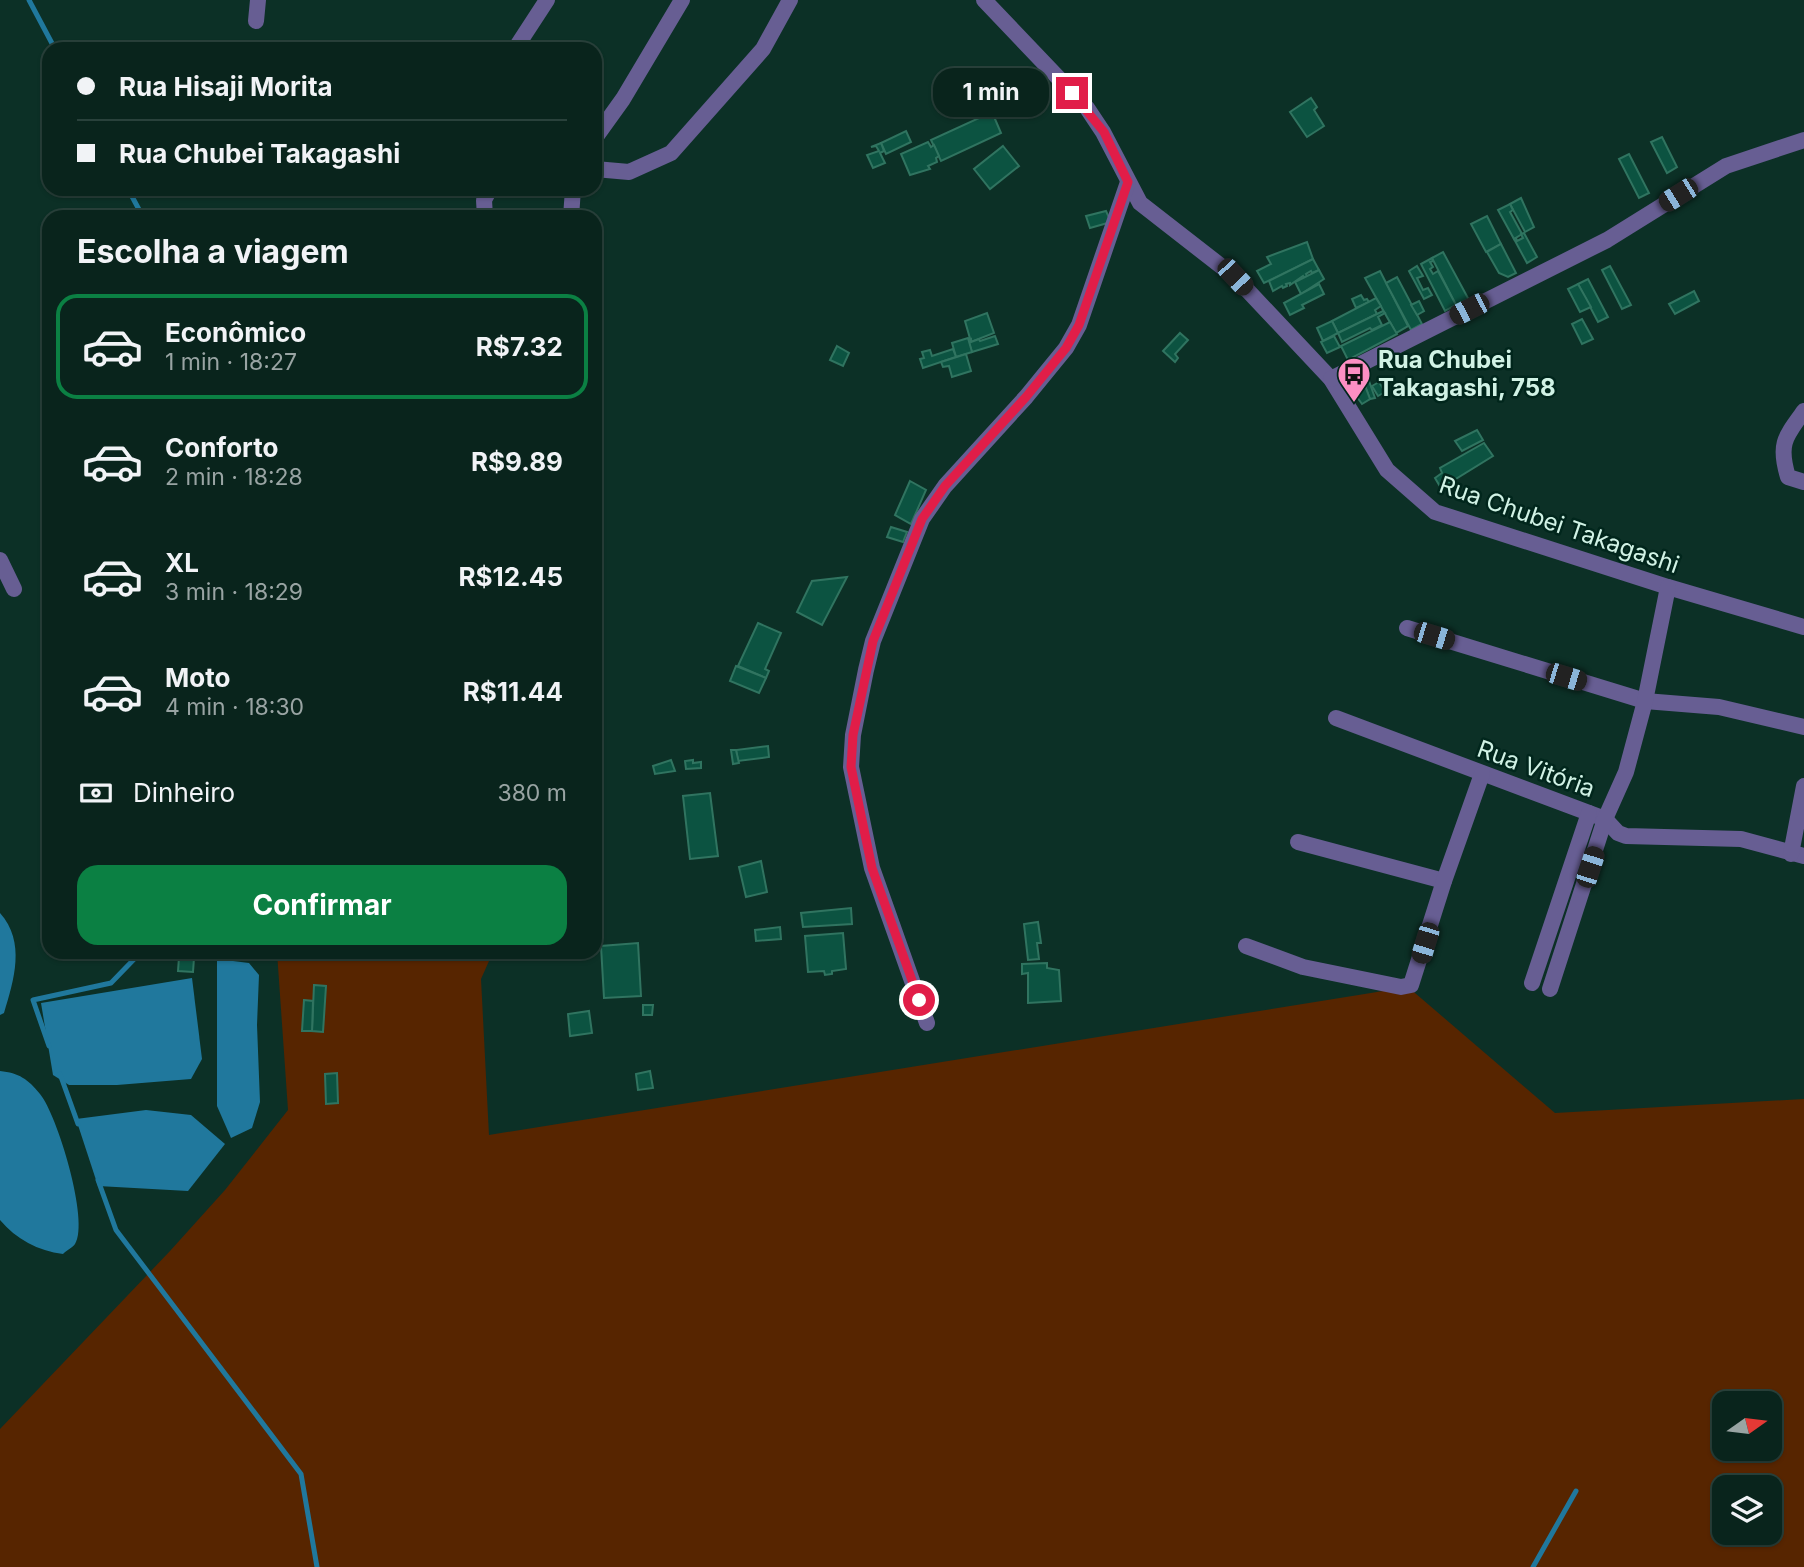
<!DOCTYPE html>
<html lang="pt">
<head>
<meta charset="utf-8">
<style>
	body { margin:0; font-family:Inter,sans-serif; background:#122c25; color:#f1f3f6; height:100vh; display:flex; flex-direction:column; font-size:26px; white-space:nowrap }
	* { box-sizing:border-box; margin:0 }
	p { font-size:23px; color:#99a4a3 }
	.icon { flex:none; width:38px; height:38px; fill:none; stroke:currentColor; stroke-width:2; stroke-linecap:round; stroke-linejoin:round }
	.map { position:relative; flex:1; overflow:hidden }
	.side { position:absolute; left:42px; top:210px; width:560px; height:749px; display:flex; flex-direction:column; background:#09241c; border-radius:21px; box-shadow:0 2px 5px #0004,0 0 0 2px #29413b }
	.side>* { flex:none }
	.top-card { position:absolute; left:42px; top:42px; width:560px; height:154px; border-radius:21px; box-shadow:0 2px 5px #0004,0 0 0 2px #29413b; display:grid; align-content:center; height:154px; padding:0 35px; background:#09241c }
	.needle { width:46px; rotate:76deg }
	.fabs { position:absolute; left:1712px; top:1391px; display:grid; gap:14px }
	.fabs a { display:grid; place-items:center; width:70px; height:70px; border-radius:14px; background:#09241c; box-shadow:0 2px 5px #0004,0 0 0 2px #29413b; font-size:35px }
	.end { position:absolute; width:32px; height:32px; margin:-16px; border:9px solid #e11d48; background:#fff; box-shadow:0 0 0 4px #fff }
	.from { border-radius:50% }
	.bubble { position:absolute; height:49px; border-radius:21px; background:#09241c; box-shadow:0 2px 5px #0004,0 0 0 2px #29413b; font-size:23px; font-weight:700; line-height:49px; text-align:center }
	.car { position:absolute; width:21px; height:42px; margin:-21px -10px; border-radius:9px; box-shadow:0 0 5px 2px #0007; background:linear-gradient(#222 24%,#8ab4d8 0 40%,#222 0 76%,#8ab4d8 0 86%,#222 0) }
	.top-card b { display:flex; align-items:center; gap:24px; height:66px; font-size:26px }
	.top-card b+b { border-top:2px solid #29413b }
	.top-card i { width:18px; height:18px; background:#f1f3f6 }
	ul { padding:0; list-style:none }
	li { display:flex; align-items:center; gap:21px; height:105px; margin:0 14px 10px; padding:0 21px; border:4px solid transparent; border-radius:21px }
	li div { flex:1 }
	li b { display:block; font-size:26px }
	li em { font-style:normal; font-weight:700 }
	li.active { border-color:#0b8043 }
	li>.icon { width:63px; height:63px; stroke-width:1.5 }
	h2 { padding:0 35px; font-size:32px; line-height:84px }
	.pay { display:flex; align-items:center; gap:18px; height:77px; padding:0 35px; font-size:26px }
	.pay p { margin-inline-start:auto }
	.cta { display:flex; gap:14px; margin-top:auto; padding:14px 35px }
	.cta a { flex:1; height:80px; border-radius:21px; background:#0b8043; color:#fff; font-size:28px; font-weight:700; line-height:80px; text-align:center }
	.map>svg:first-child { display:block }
	.green { fill:#572500; fill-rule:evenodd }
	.water { fill:#20789d }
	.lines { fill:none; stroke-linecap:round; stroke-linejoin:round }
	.stream { stroke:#20789d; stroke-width:5 }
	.building { fill:#0c5341; stroke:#307460; stroke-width:2 }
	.minor { stroke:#675e93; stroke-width:16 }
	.route { stroke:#e11d48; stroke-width:9 }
	.labels { text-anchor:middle; stroke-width:5; stroke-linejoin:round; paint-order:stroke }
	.poi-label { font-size:24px; font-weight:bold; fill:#d1f2e5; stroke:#01261c; text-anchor:start }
	.street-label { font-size:24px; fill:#d1f2e5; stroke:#01261c }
</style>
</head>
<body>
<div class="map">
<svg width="1804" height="1567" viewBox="0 0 1804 1567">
	<rect width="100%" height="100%" fill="#0c3026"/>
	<path class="green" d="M277 952H493L481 979 489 1135 1408 987 1555 1113 1804 1099V1567H0V1429L170 1251 225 1190 288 1110ZM1724 1404H1769V1449H1724ZM1724 1488H1769V1533H1724Z"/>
	<g class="water">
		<path d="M0 913C26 942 14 980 4 1013L0 1015Z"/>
		<polygon points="217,959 249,963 259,975 257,1025 260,1102 252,1128 231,1138 217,1106"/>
		<polygon points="192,978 202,1059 191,1079 117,1085 69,1085 53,1075 41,1003"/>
		<path d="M0 1071C19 1073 28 1079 40 1094 57 1114 90 1222 75 1244 73 1247 66 1251 63 1254 38 1251 16 1239 0 1220Z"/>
		<polygon points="146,1110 191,1115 225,1144 188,1191 98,1186 76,1119"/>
	</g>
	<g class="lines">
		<g class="stream">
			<polyline points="29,0 55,49"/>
			<polyline points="128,189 143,217"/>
			<polyline points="49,1046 33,1000 111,983 141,952"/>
			<polyline points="60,1074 78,1124"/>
			<polyline points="98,1180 116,1230 301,1474 317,1567"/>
			<polyline points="1533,1567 1576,1491"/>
		</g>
	</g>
	<g class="building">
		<polygon points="1030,74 1033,81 1016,86 1014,81"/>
		<polygon points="1033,81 1041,97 1025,104 1016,86"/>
		<polygon points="1311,98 1317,107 1314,110 1324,126 1307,137 1290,112"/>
		<polygon points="992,112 1001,133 941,161 931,140"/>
		<polygon points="906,131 911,142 886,154 881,143"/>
		<polygon points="1662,137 1677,167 1667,173 1651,142"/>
		<polygon points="928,142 931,147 934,145 939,156 936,158 937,162 928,166 930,169 910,175 901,154"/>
		<polygon points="881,143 884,151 880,153 885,163 873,168 867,155 879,151 876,146 871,147"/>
		<polygon points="1003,146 1019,166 990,189 974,169"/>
		<polygon points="1629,154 1649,193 1639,198 1619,159"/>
		<polygon points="1521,198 1534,227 1525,232 1510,204"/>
		<polygon points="1510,204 1513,210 1510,212 1522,234 1514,239 1498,210"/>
		<polygon points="1106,211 1111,222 1090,228 1086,216"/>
		<polygon points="1487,216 1501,244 1486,252 1471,224"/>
		<polygon points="1524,233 1537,257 1527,263 1514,239 1516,238 1517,241 1523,238 1521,234"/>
		<polygon points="1307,242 1313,259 1264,283 1257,271 1271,264 1267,257"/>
		<polygon points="1501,244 1516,273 1508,277 1499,273 1487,252"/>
		<polygon points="1443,252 1469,300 1456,305 1432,258"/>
		<polygon points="1432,258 1433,261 1430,262 1433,267 1430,269 1433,274 1438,271 1456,305 1445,311 1421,264"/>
		<polygon points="1313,259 1319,270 1312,273 1311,271 1306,274 1307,276 1304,278 1303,276 1290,285 1290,283 1286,284 1287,286 1283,288 1282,286 1273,291 1269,281"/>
		<polygon points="1417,266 1423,276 1417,278 1423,290 1428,288 1432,295 1424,299 1409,271"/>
		<polygon points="1610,266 1631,305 1622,309 1602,270"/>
		<polygon points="1319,270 1324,279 1301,294 1295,282"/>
		<polygon points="1380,271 1408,326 1396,333 1365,278"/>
		<polygon points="1397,277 1422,324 1411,330 1386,283"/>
		<polygon points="1588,279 1608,317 1598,322 1578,284"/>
		<polygon points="1319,284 1324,294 1302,305 1304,308 1290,315 1284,303"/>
		<polygon points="1578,284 1591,307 1580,312 1568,289"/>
		<polygon points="1694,291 1699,301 1675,314 1669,304"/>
		<polygon points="1361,295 1364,300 1367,299 1369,302 1356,308 1352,299"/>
		<polygon points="1376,298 1381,306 1375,310 1377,314 1338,333 1332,321"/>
		<polygon points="1419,301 1424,311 1417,315 1411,305"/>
		<polygon points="1383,311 1385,313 1378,317 1382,325 1372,330 1370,328 1342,342 1338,333"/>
		<polygon points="987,313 994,333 971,342 965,321"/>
		<polygon points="1582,319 1593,339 1582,344 1572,324"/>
		<polygon points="1332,321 1338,333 1323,341 1317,328"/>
		<polygon points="1390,322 1397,334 1348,360 1341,346"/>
		<polygon points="1180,333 1188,340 1175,354 1178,358 1175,362 1163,351"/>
		<polygon points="995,336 998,344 972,352 968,340 971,339 971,342 979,339 980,341"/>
		<polygon points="1334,336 1340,347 1327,353 1321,342"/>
		<polygon points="968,338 972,352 956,357 952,343"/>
		<polygon points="837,346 849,353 843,366 830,360"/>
		<polygon points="953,349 956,357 923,368 920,359 924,358 922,352 930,350 932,356"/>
		<polygon points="966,354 971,371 952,377 949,366 943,367 941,362"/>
		<polygon points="1369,381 1375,398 1370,399 1364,383"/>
		<polygon points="1379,382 1385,392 1378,396 1372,386"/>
		<polygon points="1364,383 1370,399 1362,404 1352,390"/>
		<polygon points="1477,430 1483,440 1462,451 1455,441"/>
		<polygon points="1484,443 1493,456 1441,488 1435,478 1442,473 1440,468"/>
		<polygon points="910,481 926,490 911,524 895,515"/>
		<polygon points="891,527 907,532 903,542 887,537"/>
		<polygon points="847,577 822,625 797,612 812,581"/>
		<polygon points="758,623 781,633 765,669 769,671 766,678 738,666"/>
		<polygon points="736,666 766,678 759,693 730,681"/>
		<polygon points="768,746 769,757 738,761 736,750"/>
		<polygon points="731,750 736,750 739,763 733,764"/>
		<polygon points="671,760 675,771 655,774 653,766"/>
		<polygon points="693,760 693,763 701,762 701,768 686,769 685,761"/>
		<polygon points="710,793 718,856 690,859 683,796"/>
		<polygon points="761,861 767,892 746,897 739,867"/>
		<polygon points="851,908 852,924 803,927 801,913"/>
		<polygon points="1038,922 1041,943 1037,943 1039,959 1028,960 1024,924"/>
		<polygon points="780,927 781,939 756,941 755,930"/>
		<polygon points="843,933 846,969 832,971 832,974 825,975 824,971 808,972 805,936"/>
		<polygon points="638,943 641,996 604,998 601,946"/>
		<polygon points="563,952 581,952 581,957 564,959"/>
		<polygon points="179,957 194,958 193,972 178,971"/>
		<polygon points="1047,963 1047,968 1059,970 1061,1001 1028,1003 1028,973 1022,974 1022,964"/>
		<polygon points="314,985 326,986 323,1032 312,1031"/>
		<polygon points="304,1000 313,1001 312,1031 302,1031"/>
		<polygon points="643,1005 653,1005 652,1015 643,1015"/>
		<polygon points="589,1011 592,1033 570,1036 568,1014"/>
		<polygon points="650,1071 653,1088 638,1090 636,1074"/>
		<polygon points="337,1073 338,1103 326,1104 325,1074"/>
	</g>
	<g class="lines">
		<g class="minor">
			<polyline points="984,0 1087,108 1103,132 1140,203 1235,277 1331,379 1387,470 1435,512 1668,587 1804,627"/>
			<polyline points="256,21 258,0"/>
			<polyline points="515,49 547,0"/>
			<polyline points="595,138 623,99 682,0"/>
			<polyline points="595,169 629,172 671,153 763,49 790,0"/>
			<polyline points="485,217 484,200 490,189"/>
			<polyline points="571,217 573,189"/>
			<polyline points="1331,379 1607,240 1726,166 1804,140"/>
			<path d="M1804 411C1785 437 1778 444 1788 477L1804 482"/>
			<polyline points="0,560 14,589"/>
			<polyline points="1407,628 1645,701 1719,707 1804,727"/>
			<polyline points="1336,718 1605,819 1618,833 1626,836 1741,839 1804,856"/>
			<polyline points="1298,842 1444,881"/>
			<polyline points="1791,854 1804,786"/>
			<polyline points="1246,946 1303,967 1401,987 1411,985 1444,881 1482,774"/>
			<polyline points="1532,983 1589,813"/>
			<polyline points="1550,989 1605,819 1626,772 1645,701 1668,587"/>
			<polyline points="927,1023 872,868 851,767 853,735 866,670 873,641 922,519 945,486 1026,397 1066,348 1079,325 1128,182"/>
		</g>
	</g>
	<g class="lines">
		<polyline class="route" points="919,1000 872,868 851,767 853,735 873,641 922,519 945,486 1026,397 1066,348 1079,325 1128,182 1104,132 1072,93"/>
	</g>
	<defs>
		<symbol id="bus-pin" viewBox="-11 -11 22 30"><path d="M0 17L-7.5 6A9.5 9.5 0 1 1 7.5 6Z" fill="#fc8fc3" stroke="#01261c"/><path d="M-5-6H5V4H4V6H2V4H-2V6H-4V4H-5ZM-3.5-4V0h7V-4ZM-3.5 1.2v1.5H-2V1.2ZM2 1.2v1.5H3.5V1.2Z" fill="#111"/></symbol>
	</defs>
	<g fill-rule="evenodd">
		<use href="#bus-pin" x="1335" y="355" width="38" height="52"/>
	</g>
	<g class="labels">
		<g class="poi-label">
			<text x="1378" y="368">Rua Chubei<tspan x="1378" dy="28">Takagashi, 758</tspan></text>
		</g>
		<g class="street-label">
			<text transform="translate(1559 525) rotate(19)" y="8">Rua Chubei Takagashi</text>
			<text transform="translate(1536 769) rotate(20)" y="8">Rua Vitória</text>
		</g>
	</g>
</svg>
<div class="fabs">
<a><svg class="needle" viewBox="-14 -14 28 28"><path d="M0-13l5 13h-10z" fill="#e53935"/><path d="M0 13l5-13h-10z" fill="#99a4a3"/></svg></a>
<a><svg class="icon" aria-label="layers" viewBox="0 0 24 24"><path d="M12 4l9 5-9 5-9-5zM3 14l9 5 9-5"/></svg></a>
</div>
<i class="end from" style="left:919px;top:1000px"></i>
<i class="end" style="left:1072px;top:93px"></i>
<div class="bubble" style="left:933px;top:68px;width:116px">1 min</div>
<i class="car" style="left:1678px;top:195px;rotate:238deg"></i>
<i class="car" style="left:1235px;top:277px;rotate:137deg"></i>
<i class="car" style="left:1469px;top:309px;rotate:243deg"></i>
<i class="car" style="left:1434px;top:636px;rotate:107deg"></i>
<i class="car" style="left:1566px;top:677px;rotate:107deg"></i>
<i class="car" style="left:1590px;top:867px;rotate:18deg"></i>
<i class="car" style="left:1425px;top:943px;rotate:197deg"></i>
<div class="top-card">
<b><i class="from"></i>Rua Hisaji Morita</b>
<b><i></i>Rua Chubei Takagashi</b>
</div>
<section class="side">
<h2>Escolha a viagem</h2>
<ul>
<li class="active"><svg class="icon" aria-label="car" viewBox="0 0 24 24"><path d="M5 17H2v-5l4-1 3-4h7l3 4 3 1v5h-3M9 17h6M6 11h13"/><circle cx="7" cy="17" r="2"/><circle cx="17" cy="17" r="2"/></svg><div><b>Econômico</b><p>1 min · 18:27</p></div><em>R$7.32</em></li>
<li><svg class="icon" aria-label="car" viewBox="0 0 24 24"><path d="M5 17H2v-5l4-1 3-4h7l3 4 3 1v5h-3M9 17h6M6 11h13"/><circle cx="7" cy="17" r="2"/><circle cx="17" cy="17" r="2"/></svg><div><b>Conforto</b><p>2 min · 18:28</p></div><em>R$9.89</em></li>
<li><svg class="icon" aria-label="car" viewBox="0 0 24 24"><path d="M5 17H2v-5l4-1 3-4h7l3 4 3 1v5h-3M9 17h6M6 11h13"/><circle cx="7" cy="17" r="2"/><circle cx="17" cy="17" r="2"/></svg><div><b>XL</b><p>3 min · 18:29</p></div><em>R$12.45</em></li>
<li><svg class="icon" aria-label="car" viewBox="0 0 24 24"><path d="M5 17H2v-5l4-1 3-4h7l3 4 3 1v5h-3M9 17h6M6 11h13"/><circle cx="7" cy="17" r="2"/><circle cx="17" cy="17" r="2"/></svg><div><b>Moto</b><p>4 min · 18:30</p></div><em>R$11.44</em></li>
</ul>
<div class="pay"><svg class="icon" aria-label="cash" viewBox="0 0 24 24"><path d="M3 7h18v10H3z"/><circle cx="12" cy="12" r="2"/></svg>Dinheiro<p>380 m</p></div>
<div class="cta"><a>Confirmar</a></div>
</section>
</div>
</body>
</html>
